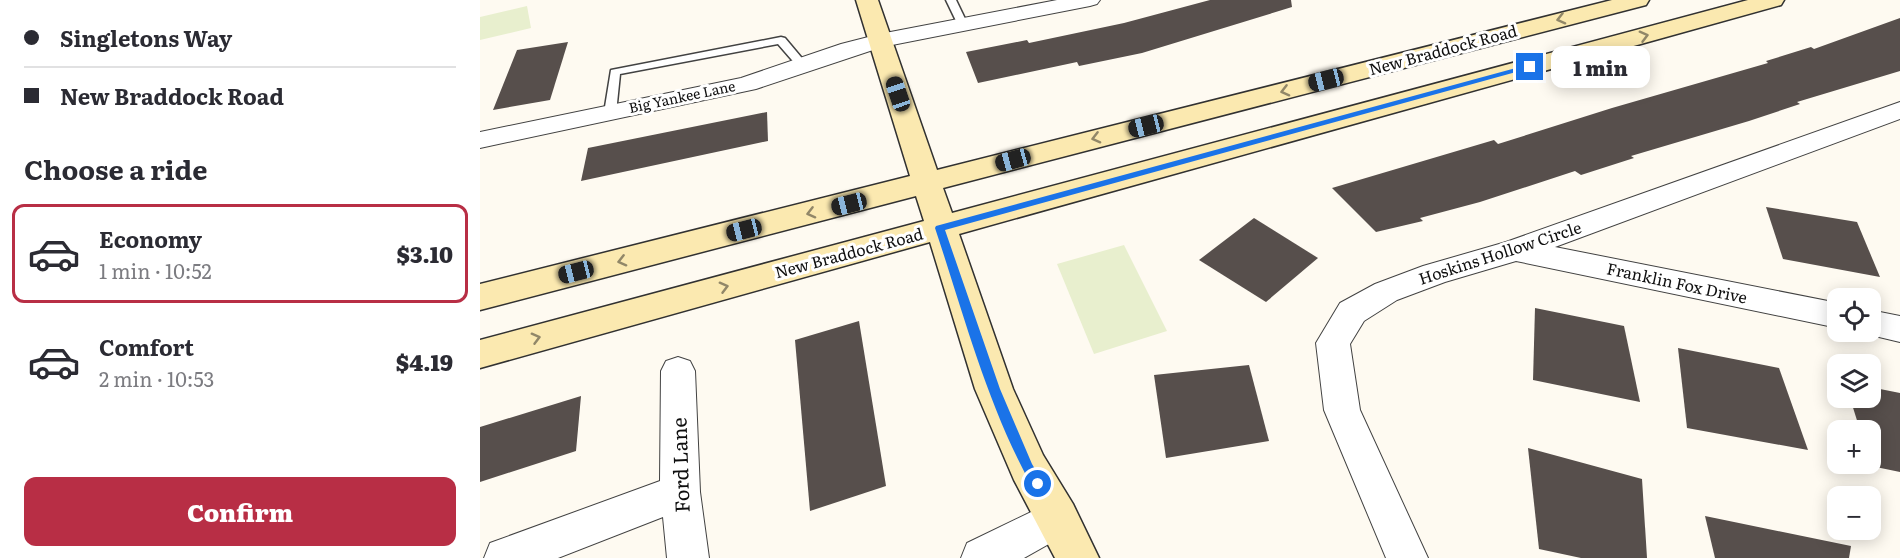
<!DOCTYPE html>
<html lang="en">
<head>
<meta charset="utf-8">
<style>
	body { margin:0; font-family:Literata,serif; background:#f2f2f3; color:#2b2b33; height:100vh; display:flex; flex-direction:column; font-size:22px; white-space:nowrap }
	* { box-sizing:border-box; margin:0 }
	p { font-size:20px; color:#7c7c81 }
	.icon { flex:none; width:33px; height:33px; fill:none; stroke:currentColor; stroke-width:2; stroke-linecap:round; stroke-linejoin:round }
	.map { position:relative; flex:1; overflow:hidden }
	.drawer { display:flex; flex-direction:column; background:#fff; width:480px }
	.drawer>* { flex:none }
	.guide { display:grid; align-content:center; height:132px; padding:0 24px; background:#fff }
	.buttons { position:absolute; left:1347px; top:288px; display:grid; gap:12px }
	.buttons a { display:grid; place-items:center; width:54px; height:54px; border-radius:12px; background:#fff; box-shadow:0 3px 15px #0003; font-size:30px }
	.end { position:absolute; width:27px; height:27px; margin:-14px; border:8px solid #1a73e8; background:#fff; box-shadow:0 0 0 3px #fff }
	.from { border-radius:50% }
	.bubble { position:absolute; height:42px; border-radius:12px; background:#fff; box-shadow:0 3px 15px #0003; font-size:20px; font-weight:800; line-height:42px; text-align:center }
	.car { position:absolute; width:18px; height:36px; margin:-18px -9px; border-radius:8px; box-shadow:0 0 4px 2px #0007; background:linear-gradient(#222 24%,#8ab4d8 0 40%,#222 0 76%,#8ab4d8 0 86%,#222 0) }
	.guide b { display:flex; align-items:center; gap:21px; height:57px; font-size:22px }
	.guide b+b { border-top:2px solid #e1e1e2 }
	.guide i { width:15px; height:15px; background:#2b2b33 }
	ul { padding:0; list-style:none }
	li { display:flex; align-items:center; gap:18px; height:99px; margin:0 12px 9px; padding:0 12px; border:3px solid transparent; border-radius:12px }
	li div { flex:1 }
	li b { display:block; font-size:22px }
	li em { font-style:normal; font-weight:800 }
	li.active { border-color:#b82e45 }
	li>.icon { width:54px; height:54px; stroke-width:1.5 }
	h2 { padding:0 24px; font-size:27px; line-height:72px }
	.action { display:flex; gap:12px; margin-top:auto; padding:12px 24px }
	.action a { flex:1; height:69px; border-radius:12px; background:#b82e45; color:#fff; font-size:24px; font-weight:800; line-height:69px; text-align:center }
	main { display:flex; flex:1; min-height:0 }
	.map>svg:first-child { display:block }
	.pitch { fill:#e8efce }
	.building { fill:#574f4c }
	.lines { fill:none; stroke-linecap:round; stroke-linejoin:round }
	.lane-casing { stroke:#424242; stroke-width:3 }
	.street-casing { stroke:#424242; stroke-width:2 }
	.secondary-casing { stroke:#313131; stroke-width:3 }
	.lane { fill:#fff; fill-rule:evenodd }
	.street { fill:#fff; fill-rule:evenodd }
	.secondary { fill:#fbe9b0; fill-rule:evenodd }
	.oneway { stroke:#918768 }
	.route { fill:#1a73e8 }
	.labels { text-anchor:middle; stroke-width:6; stroke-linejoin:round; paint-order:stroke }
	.far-street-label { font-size:14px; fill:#0f0f0f; stroke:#fff }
	.street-label { font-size:16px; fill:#0f0f0f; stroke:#fff }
	.near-street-label { font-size:20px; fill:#0f0f0f; stroke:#fff }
</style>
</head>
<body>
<main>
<section class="drawer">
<div class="guide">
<b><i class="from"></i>Singletons Way</b>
<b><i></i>New Braddock Road</b>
</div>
<h2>Choose a ride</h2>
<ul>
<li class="active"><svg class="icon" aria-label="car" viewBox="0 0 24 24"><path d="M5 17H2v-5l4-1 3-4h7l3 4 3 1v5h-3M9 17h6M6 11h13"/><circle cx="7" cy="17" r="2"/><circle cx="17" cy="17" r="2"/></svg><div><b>Economy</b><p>1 min · 10:52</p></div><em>$3.10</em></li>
<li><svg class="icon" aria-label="car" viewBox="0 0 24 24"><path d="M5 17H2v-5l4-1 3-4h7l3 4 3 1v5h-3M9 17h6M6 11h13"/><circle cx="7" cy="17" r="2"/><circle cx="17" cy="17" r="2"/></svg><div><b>Comfort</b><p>2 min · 10:53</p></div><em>$4.19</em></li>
</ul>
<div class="action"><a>Confirm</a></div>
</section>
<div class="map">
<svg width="1420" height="558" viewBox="0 0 1420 558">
	<rect width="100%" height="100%" fill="#fefaf1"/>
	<g class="pitch">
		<polygon points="47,6 51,28 0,40 0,17"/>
		<polygon points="644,245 687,331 614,354 577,264"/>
	</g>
	<g class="building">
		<polygon points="730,0 811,0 812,7 662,53 599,66 597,62 498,83 486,52 547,40 549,43 644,23"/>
		<polygon points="1420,18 1420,71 1317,102 1320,104 1269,121 1151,156 1154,158 1101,175 1095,171 1000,202 940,218 943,221 896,232 852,188 1014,140 1018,144 1132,108 1288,63 1286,61 1331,47 1334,49"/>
		<polygon points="88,42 70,100 13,110 37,50"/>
		<polygon points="287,112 288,141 101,181 108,148"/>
		<polygon points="1286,207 1377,222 1400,277 1303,259"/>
		<polygon points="774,218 838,258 786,302 719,260"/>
		<polygon points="1055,308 1144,326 1160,402 1053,380"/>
		<polygon points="379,321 406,486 330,511 315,340"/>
		<polygon points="1198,348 1299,368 1328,450 1207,428"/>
		<polygon points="769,365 789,441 686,458 674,375"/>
		<polygon points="1390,387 1420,393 1420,472 1391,466 1390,430 1380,430 1370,398 1390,398"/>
		<polygon points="101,396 96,451 0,482 0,427"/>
		<polygon points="1048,448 1162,479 1167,558 1101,558 1059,549"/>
		<polygon points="1225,516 1371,546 1369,558 1235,558"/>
	</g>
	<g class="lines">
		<defs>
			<g id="lane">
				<polygon points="466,0 476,0 488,25 487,27 479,27"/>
				<polygon points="301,37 305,38 326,63 326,67 318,67 298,44 140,74 136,113 130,117 124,113 131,70"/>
			</g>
			<g id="street">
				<polygon points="577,0 620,0 617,4 610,6 402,47 276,89 0,148 0,132 261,78 361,44 400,34"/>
				<polygon points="1420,102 1420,119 1075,247 1358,303 1358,328 1036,261 965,282 917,300 884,321 870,344 880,410 948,558 906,558 844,410 836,343 860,303 895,284 943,266 1026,242"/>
				<polygon points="1390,310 1420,316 1420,342 1378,332 1390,332"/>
				<polygon points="198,357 210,361 215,371 220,492 229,558 187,558 183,517 78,558 4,558 10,543 180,481 181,371 186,361"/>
				<polygon points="578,499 592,505 598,518 592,531 544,558 481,558 487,543"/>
			</g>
			<polygon id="secondary" points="376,0 398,0 457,170 1132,0 1169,0 1166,5 463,188 472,213 1268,0 1304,0 1301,5 479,234 533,389 563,455 593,504 619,558 575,558 534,480 495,389 450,242 0,368 0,340 444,221 436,196 0,310 0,284 430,176"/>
		</defs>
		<use href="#lane" class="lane-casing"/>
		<use href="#street" class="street-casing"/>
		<use href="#secondary" class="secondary-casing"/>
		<use href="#lane" class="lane"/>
		<use href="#street" class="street"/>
		<use href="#secondary" class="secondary"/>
	</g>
	<defs><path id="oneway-chevron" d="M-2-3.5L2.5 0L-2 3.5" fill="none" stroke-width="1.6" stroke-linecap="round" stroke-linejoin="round" transform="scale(1.5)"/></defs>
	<g class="oneway">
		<use href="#oneway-chevron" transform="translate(1081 19) rotate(166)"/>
		<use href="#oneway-chevron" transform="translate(1164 36) rotate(-15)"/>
		<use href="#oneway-chevron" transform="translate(805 91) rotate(166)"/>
		<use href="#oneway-chevron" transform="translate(616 138) rotate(166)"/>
		<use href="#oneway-chevron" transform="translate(331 213) rotate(166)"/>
		<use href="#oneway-chevron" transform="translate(142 261) rotate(166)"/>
		<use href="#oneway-chevron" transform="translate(244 287) rotate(-15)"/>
		<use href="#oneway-chevron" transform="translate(56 338) rotate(-15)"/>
	</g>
	<path class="route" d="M1047 65 1054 67 465 230 520 389 552 464 564 484 558 490 553 488C508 408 484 315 455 228L456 226Z"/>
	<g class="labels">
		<g class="far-street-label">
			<text transform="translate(202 97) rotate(-12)" y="5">Big Yankee Lane</text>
		</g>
		<g class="street-label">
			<text transform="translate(963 50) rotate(-15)" y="6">New Braddock Road</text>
			<text transform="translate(369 253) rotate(-15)" y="6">New Braddock Road</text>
			<text transform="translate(1020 253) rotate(-18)" y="6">Hoskins Hollow Circle</text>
			<text transform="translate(1197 283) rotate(12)" y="6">Franklin Fox Drive</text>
		</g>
		<g class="near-street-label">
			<text transform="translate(201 465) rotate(-92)" y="7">Ford Lane</text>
		</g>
	</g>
</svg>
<div class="buttons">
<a><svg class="icon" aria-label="locate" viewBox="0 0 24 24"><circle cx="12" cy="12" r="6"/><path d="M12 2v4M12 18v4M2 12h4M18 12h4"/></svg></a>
<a><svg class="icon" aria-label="layers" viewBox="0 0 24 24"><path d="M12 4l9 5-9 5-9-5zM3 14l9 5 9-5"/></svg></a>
<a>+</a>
<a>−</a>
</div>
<i class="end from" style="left:558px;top:484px"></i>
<i class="end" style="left:1050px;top:67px"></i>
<div class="bubble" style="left:1071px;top:46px;width:99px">1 min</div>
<i class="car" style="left:846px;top:80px;rotate:256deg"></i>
<i class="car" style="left:418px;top:94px;rotate:341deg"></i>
<i class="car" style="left:666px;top:126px;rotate:256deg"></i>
<i class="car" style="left:533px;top:160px;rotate:255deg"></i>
<i class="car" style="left:369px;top:204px;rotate:256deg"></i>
<i class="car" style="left:264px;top:230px;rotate:256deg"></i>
<i class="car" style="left:96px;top:272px;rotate:256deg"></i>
</div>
</main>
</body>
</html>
